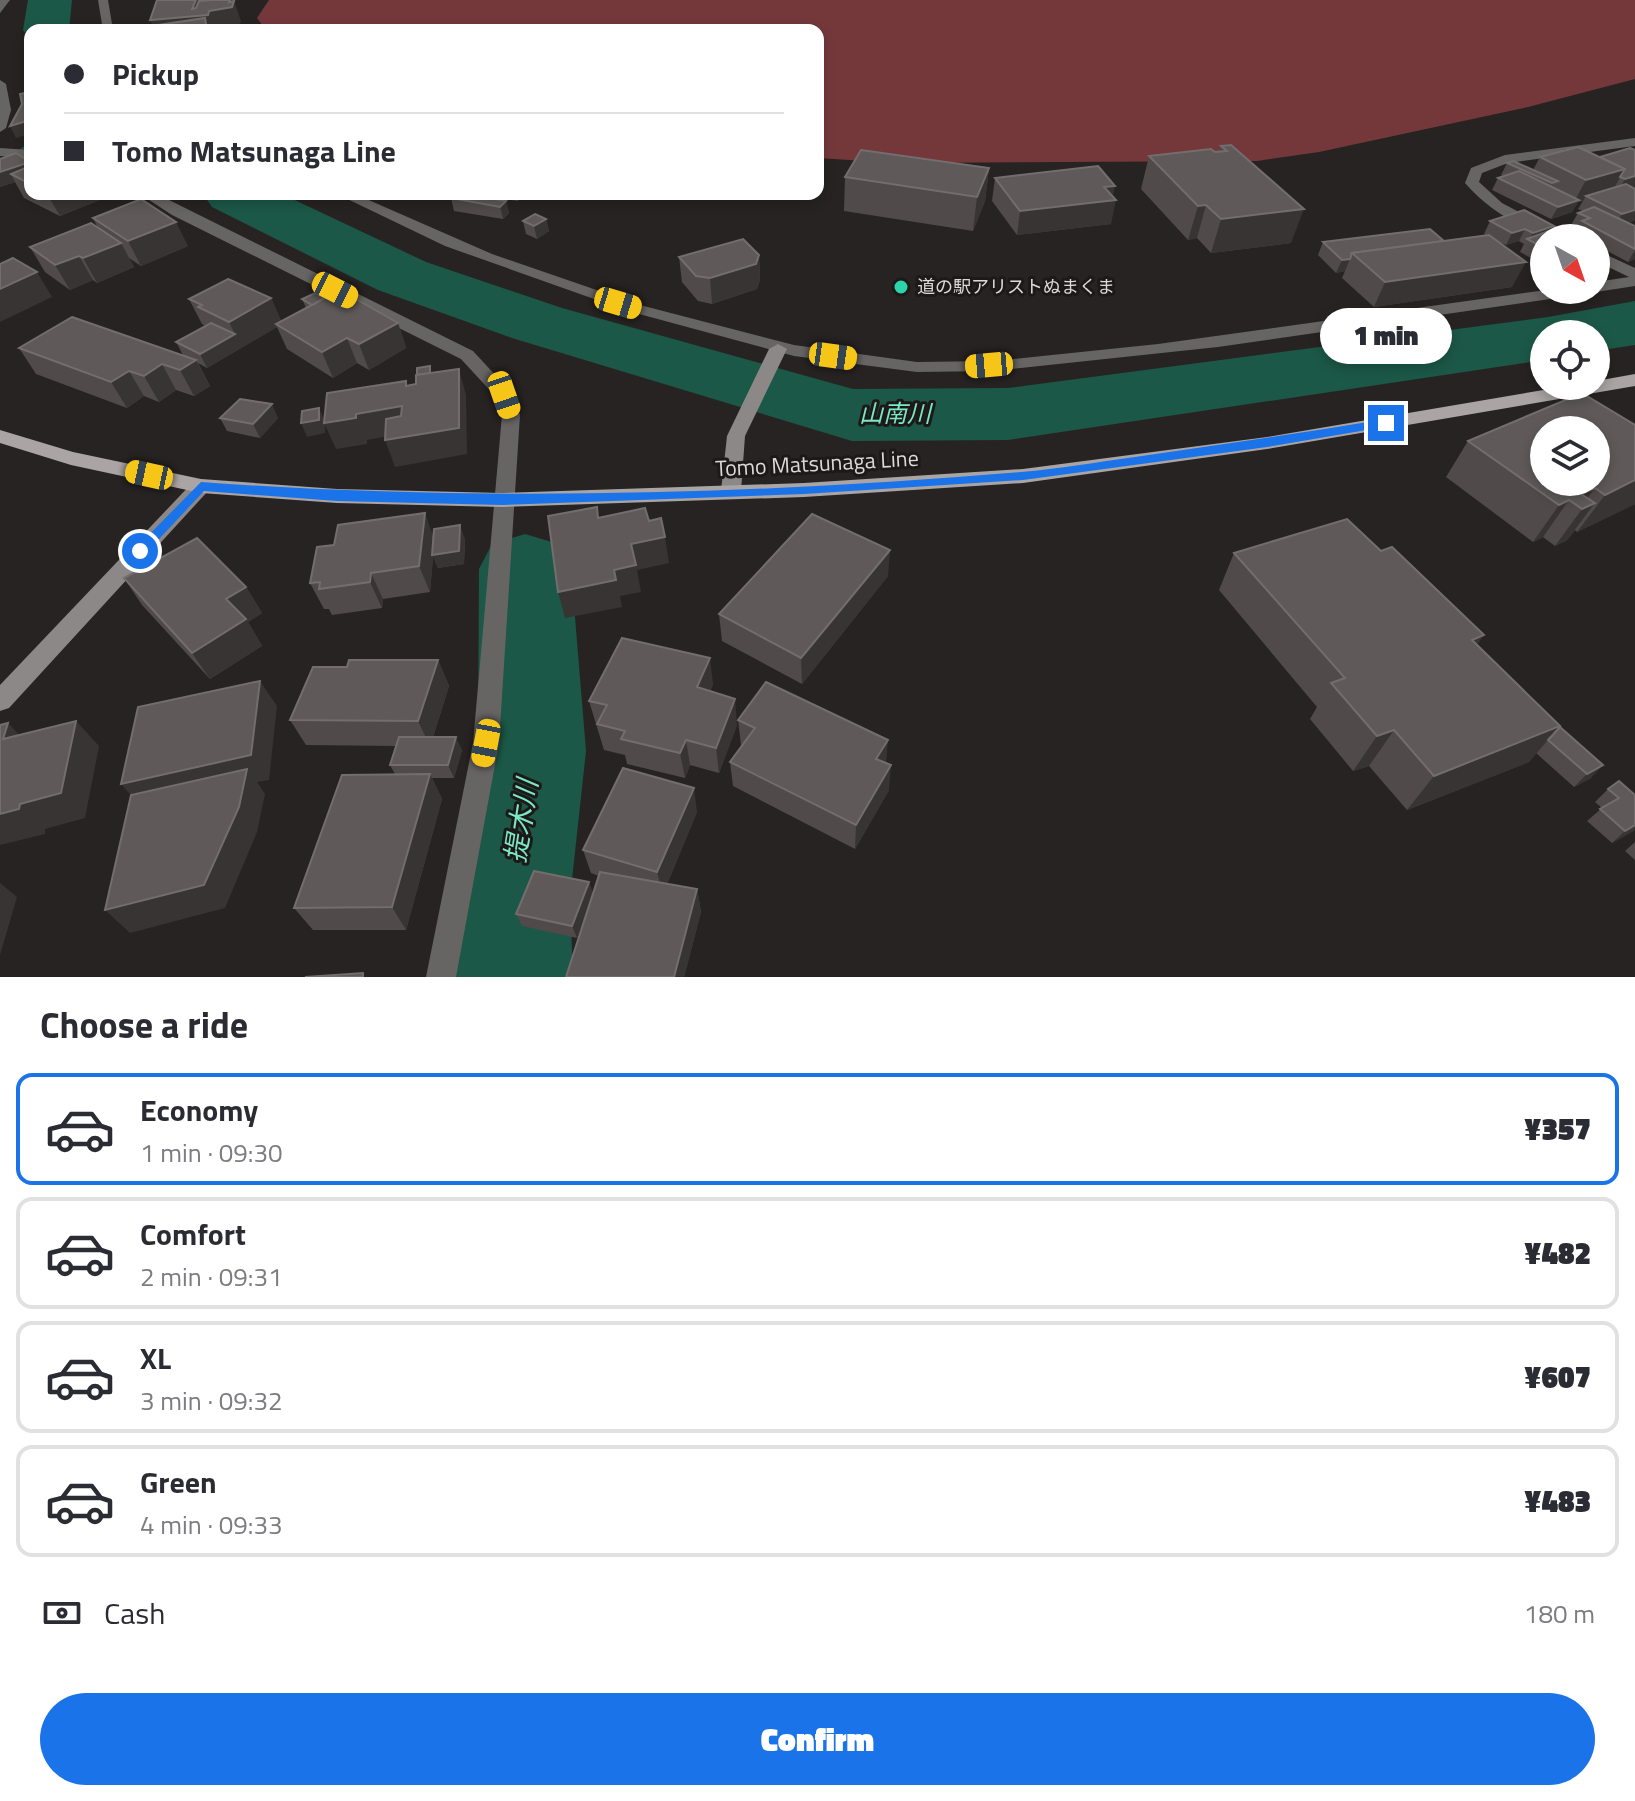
<!DOCTYPE html>
<html lang="en">
<head>
<meta charset="utf-8">
<style>
	body { margin:0; font-family:"Titillium Web","Noto Sans JP",sans-serif; background:#f7f7f7; color:#2b2b33; height:100vh; display:flex; flex-direction:column; font-size:30px; white-space:nowrap }
	* { box-sizing:border-box; margin:0 }
	p { font-size:26px; color:#7c7c81 }
	.icon { flex:none; width:44px; height:44px; fill:none; stroke:currentColor; stroke-width:2; stroke-linecap:round; stroke-linejoin:round }
	.map { position:relative; height:977px; overflow:hidden }
	.side { display:flex; flex-direction:column; background:#fff; flex:1 }
	.side>* { flex:none }
	.top-card { position:absolute; left:24px; top:24px; width:800px; height:176px; border-radius:16px; box-shadow:0 4px 12px #0003; display:grid; align-content:center; height:176px; padding:0 40px; background:#fff }
	.needle { width:52px; rotate:140deg }
	.tools { position:absolute; left:1530px; top:224px; display:grid; gap:16px }
	.tools a { display:grid; place-items:center; width:80px; height:80px; border-radius:50%; background:#fff; box-shadow:0 4px 12px #0003; font-size:40px }
	.end { position:absolute; width:36px; height:36px; margin:-18px; border:10px solid #1a73e8; background:#fff; box-shadow:0 0 0 4px #fff }
	.from { border-radius:50% }
	.bubble { position:absolute; height:56px; border-radius:28px; background:#fff; box-shadow:0 4px 12px #0003; font-size:26px; font-weight:800; line-height:56px; text-align:center }
	.car { position:absolute; width:24px; height:48px; margin:-24px -12px; border-radius:10px; box-shadow:0 0 6px 2px #0007; background:linear-gradient(#f5c518 24%,#345 0 40%,#f5c518 0 76%,#345 0 86%,#f5c518 0) }
	.top-card b { display:flex; align-items:center; gap:28px; height:76px; font-size:30px }
	.top-card b+b { border-top:2px solid #e1e1e2 }
	.top-card i { width:20px; height:20px; background:#2b2b33 }
	ul { padding:0; list-style:none }
	li { display:flex; align-items:center; gap:24px; height:112px; margin:0 16px 12px; padding:0 24px; border:4px solid #e1e1e2; border-radius:16px }
	li div { flex:1 }
	li b { display:block; font-size:30px }
	li em { font-style:normal; font-weight:800 }
	li.current { border-color:#1a73e8 }
	li>.icon { width:72px; height:72px; stroke-width:1.5 }
	h2 { padding:0 40px; font-size:36px; line-height:96px }
	.pay { display:flex; align-items:center; gap:20px; height:88px; padding:0 40px; font-size:30px }
	.pay p { margin-inline-start:auto }
	.cta { display:flex; gap:16px; margin-top:auto; padding:16px 40px }
	.cta a { flex:1; height:92px; border-radius:48px; background:#1a73e8; color:#fff; font-size:32px; font-weight:800; line-height:92px; text-align:center }
	.map>svg:first-child { display:block }
	.forest { fill:#74383b }
	.lines { fill:none; stroke-linecap:round; stroke-linejoin:round }
	.stream { fill:#1c5847; fill-rule:evenodd }
	.river { fill:#1c5847; fill-rule:evenodd }
	.street { fill:#676464; fill-rule:evenodd }
	.secondary { fill:#8c8888; fill-rule:evenodd }
	.primary { fill:#aaa4a4; fill-rule:evenodd }
	.wall { fill:#504a4a }
	.shaded-wall { fill:#393434 }
	.building { fill:#5f5959; stroke:#736d6d; stroke-width:2; fill-rule:evenodd }
	.route { fill:#1a73e8 }
	.poi-dot { fill:#2dd4ab; stroke:#1e1919; stroke-width:3 }
	.labels { text-anchor:middle; stroke-width:6; stroke-linejoin:round; paint-order:stroke }
	.far-poi-label { font-size:18px; fill:#ddd9d9; stroke:#1e1919; text-anchor:start }
	.street-label { font-size:22px; fill:#ddd9d9; stroke:#1e1919 }
	.water-label { font-size:24px; font-style:italic; fill:#79e8c5; stroke:#1e1919 }
	.near-water-label { font-size:28px; font-style:italic; fill:#79e8c5; stroke:#1e1919 }
</style>
</head>
<body>
<div class="map">
<svg width="1635" height="977" viewBox="0 0 1635 977">
	<rect width="100%" height="100%" fill="#282323"/>
	<polygon class="forest" points="269,0 1635,0 1635,79 1528,107 1319,152 1257,161 897,163 818,158 818,30 266,30 257,18"/>
	<g class="lines">
		<polygon class="stream" points="30,142 30,149 0,170 0,163"/>
		<g class="river">
			<polygon points="28,0 72,0 69,30 30,30 30,40 23,30"/>
			<polygon points="203,194 282,194 426,262 562,308 853,389 1008,388 1548,317 1635,301 1635,345 1596,351 1596,334 1544,334 1544,360 1008,440 852,441 512,338 378,290 212,207"/>
			<polygon points="525,534 558,544 571,569 586,751 570,898 573,977 445,977 448,898 478,751 479,569 492,544"/>
		</g>
		<g class="street">
			<polygon points="0,0 10,0 0,13"/>
			<polygon points="98,0 108,0 113,30 103,30"/>
			<polygon points="0,80 6,84 11,110 6,128 0,132"/>
			<path d="M1635 138V146L1508 163 1482 173 1479 182 1502 203 1568 238C1532 238 1489 211 1465 183L1471 168 1505 155Z"/>
			<polygon points="0,148 30,150 30,158 0,156"/>
			<polygon points="140,194 157,194 473,351 510,391 520,415 499,743 456,977 426,977 473,743 502,415 496,397 461,359 172,215"/>
			<polygon points="337,194 355,194 492,254 640,305 794,345 917,362 993,361 1158,344 1546,290 1586,290 1578,295 1218,347 993,371 917,372 794,356 628,311 445,246"/>
			<polygon points="1596,250 1635,268 1635,286 1596,292 1590,290 1596,290 1596,282 1629,277 1596,261"/>
		</g>
		<g class="secondary">
			<polygon points="778,344 787,349 745,436 741,491 731,498 724,496 721,491 727,436 769,349"/>
			<polygon points="201,479 211,486 208,491 9,708 0,711 0,685 194,481"/>
		</g>
		<polygon class="primary" points="1635,374 1635,386 1267,449 1023,483 804,497 502,507 337,503 201,493 71,465 0,443 0,430 73,452 201,479 337,489 502,493 804,483 1023,469 1267,437 1567,386 1596,386 1596,381"/>
	</g>
	<g class="wall">
		<polygon points="1231,145 1291,243 1211,253 1197,238 1188,240 1141,189 1149,156 1219,152 1221,146"/>
		<polygon points="1564,149 1600,157 1635,150 1635,186 1631,187 1635,189 1635,220 1628,223 1635,226 1635,259 1628,262 1596,245 1596,238 1583,238 1575,234 1578,228 1571,225 1578,213 1583,211 1578,209 1583,201 1578,202 1572,212 1551,219 1492,190 1498,178 1503,176 1501,175 1507,163 1533,170 1540,157 1563,151"/>
		<polygon points="0,159 30,162 30,194 106,194 107,197 60,216 24,198 15,182 0,187"/>
		<polygon points="989,168 985,201 973,231 844,211 845,177"/>
		<polygon points="995,178 1113,197 1111,224 1017,235 992,201"/>
		<polygon points="473,194 525,194 518,201"/>
		<polygon points="451,198 506,201 509,213 503,219 454,211"/>
		<polygon points="1524,210 1544,238 1544,265 1520,252 1524,244 1519,241 1506,245 1499,242 1512,287 1374,307 1342,278 1345,271 1336,273 1318,255 1323,242 1444,241 1486,235 1484,234 1490,221"/>
		<polygon points="93,218 188,246 141,266 129,258 134,267 97,283 93,280 70,290 45,272 30,247 98,228"/>
		<polygon points="546,219 549,231 537,239 526,234 523,221"/>
		<polygon points="759,255 760,280 757,289 712,304 698,301 682,282 679,257"/>
		<polygon points="271,298 281,321 306,308 302,299 324,298 398,323 406,348 369,370 357,363 333,378 287,349 277,327 207,368 198,363 210,386 194,396 176,390 159,402 144,396 127,408 36,374 19,348 183,355 176,342 205,326 202,324 189,299"/>
		<polygon points="220,418 278,418 260,438 227,431"/>
		<polygon points="1635,425 1635,504 1577,532 1575,530 1567,540 1555,546 1543,537 1533,542 1446,477 1468,441"/>
		<polygon points="433,537 465,539 464,564 438,568 433,556 430,592 383,599 382,608 332,615 329,609 324,609 310,583 334,545"/>
		<polygon points="1234,553 1477,645 1560,727 1591,778 1574,787 1536,753 1529,762 1407,810 1369,766 1353,771 1310,719 1317,707 1219,590"/>
		<polygon points="888,576 802,684 722,641 719,614"/>
		<polygon points="124,578 246,587 262,613 248,622 262,646 210,679 142,605"/>
		<polygon points="438,660 449,686 433,737 462,750 454,778 432,778 442,799 406,930 313,930 294,908 395,774 390,765 396,746 306,745 290,720 347,667"/>
		<polygon points="713,684 710,692 737,725 719,773 690,765 685,778 627,764 625,755 604,750 589,701"/>
		<polygon points="738,720 889,790 855,849 733,786 730,762 742,746 741,745"/>
		<polygon points="1619,781 1635,830 1612,843 1587,821 1602,808 1595,802 1608,789"/>
		<polygon points="697,812 667,884 697,889 701,912 684,977 566,977 599,876 591,873 583,850"/>
		<polygon points="1635,842 1635,860 1625,851"/>
		<polygon points="589,882 593,894 577,938 522,926 516,914"/>
	</g>
	<g class="shaded-wall">
		<polygon points="196,0 202,0 207,13 230,0 231,0 233,4 234,1 241,21 239,27 221,30 155,30 150,20 192,9"/>
		<polygon points="30,120 30,134 16,138 10,126"/>
		<polygon points="30,162 30,177 11,174 15,182 0,187 0,172"/>
		<polygon points="989,168 985,201 973,231 977,197"/>
		<polygon points="1625,169 1611,193 1586,196 1583,201 1578,202 1572,212 1551,219 1558,207 1574,202 1586,180"/>
		<polygon points="1635,176 1635,186 1618,191 1625,179"/>
		<polygon points="1115,186 1112,200 1116,200 1111,224 1017,235 1020,211 1104,187"/>
		<polygon points="47,194 106,194 107,197 60,216"/>
		<polygon points="517,194 525,194 518,201"/>
		<polygon points="506,201 509,213 503,219 500,207"/>
		<polygon points="1206,205 1197,238 1188,240 1198,206"/>
		<polygon points="1304,209 1291,243 1211,253 1221,219"/>
		<polygon points="1635,210 1635,220 1615,227 1622,214"/>
		<polygon points="546,219 549,231 537,239 534,226"/>
		<polygon points="176,222 188,246 141,266 128,241"/>
		<polygon points="1554,226 1547,238 1529,240 1533,233"/>
		<polygon points="1525,229 1519,241 1506,245 1512,233"/>
		<polygon points="121,243 134,267 97,283 83,258"/>
		<polygon points="1635,250 1635,259 1628,262"/>
		<polygon points="759,255 760,280 757,289 712,304 710,278"/>
		<polygon points="79,256 93,280 70,290 55,265"/>
		<polygon points="1350,259 1345,271 1336,273 1342,260"/>
		<polygon points="1526,262 1512,287 1374,307 1385,282"/>
		<polygon points="37,272 52,297 0,322 0,289"/>
		<polygon points="271,298 282,323 276,324 277,327 207,368 200,354 235,334 229,322"/>
		<polygon points="398,323 406,348 369,370 359,344"/>
		<polygon points="347,338 357,363 333,378 322,352"/>
		<polygon points="196,360 210,386 194,396 180,370"/>
		<polygon points="162,364 176,390 159,402 144,376"/>
		<polygon points="459,369 466,395 467,454 395,467 385,440"/>
		<polygon points="129,371 144,396 127,408 111,382"/>
		<polygon points="272,404 278,418 260,438 253,424"/>
		<polygon points="402,406 411,432 367,440 367,444 336,449 325,425 325,433 307,437 301,423 319,408 325,422 356,414"/>
		<polygon points="1635,480 1635,504 1577,532 1605,495"/>
		<polygon points="1595,488 1580,508 1581,494"/>
		<polygon points="1569,500 1543,537 1533,542 1559,505"/>
		<polygon points="1595,503 1567,540 1555,546 1582,509"/>
		<polygon points="425,513 434,539 460,525 465,539 464,564 438,568 433,556 430,592 419,566"/>
		<polygon points="665,537 669,563 637,570 641,592 620,596 622,607 565,618 558,592 614,570 631,544"/>
		<polygon points="890,550 888,576 802,684 801,658"/>
		<polygon points="371,573 383,599 382,608 370,582"/>
		<polygon points="246,587 262,613 248,622 262,646 210,679 192,653 226,599"/>
		<polygon points="1484,635 1458,672 1472,640"/>
		<polygon points="710,658 713,684 700,713 697,687"/>
		<polygon points="438,660 449,686 430,746 418,721"/>
		<polygon points="260,681 277,706 269,780 257,782 265,794 257,832 225,908 130,933 105,910 143,809 121,784"/>
		<polygon points="735,699 737,725 719,773 716,748"/>
		<polygon points="76,721 99,746 85,818 45,829 45,834 0,845 0,814 20,804"/>
		<polygon points="8,723 32,749 3,739"/>
		<polygon points="1560,726 1529,762 1407,810 1434,776"/>
		<polygon points="1394,730 1369,766 1353,771 1377,736"/>
		<polygon points="456,737 462,750 454,778 448,765"/>
		<polygon points="686,740 690,765 685,778 680,753"/>
		<polygon points="888,740 886,765 876,759"/>
		<polygon points="891,765 889,790 855,849 856,825"/>
		<polygon points="1603,765 1591,778 1574,787 1587,774"/>
		<polygon points="430,774 442,799 406,930 392,907"/>
		<polygon points="694,788 697,812 663,895 657,872"/>
		<polygon points="1635,825 1635,830 1612,843 1625,831"/>
		<polygon points="589,882 593,894 577,938 572,926"/>
		<polygon points="0,883 17,897 0,955"/>
		<polygon points="697,889 701,912 684,977 674,977"/>
	</g>
	<g class="building">
		<polygon points="157,0 196,0 192,9 196,8 199,1 212,0 230,0 229,2 234,1 232,7 209,11 208,15 150,20"/>
		<polygon points="205,18 207,30 152,30 151,26"/>
		<polygon points="30,92 30,120 10,126 22,104 20,94"/>
		<polygon points="1231,145 1304,209 1221,219 1206,205 1198,206 1149,156 1211,149 1215,152 1227,151 1221,146"/>
		<polygon points="1578,147 1625,169 1586,180 1540,157"/>
		<polygon points="1630,148 1635,150 1635,176 1625,179 1620,177 1625,169 1600,157"/>
		<polygon points="861,150 989,168 977,197 845,177"/>
		<polygon points="16,153 30,162 0,172 0,159"/>
		<polygon points="1513,161 1558,181 1552,183 1507,163"/>
		<polygon points="30,166 30,184 11,174"/>
		<polygon points="1098,166 1115,186 1104,187 1116,200 1020,211 995,178"/>
		<polygon points="1519,171 1579,200 1558,207 1498,178"/>
		<polygon points="1626,184 1635,189 1635,210 1622,214 1586,196"/>
		<polygon points="456,194 466,194 506,201 500,207 451,198"/>
		<polygon points="141,199 176,222 128,241 93,218"/>
		<polygon points="1594,207 1635,226 1635,249 1582,221 1590,218 1578,213"/>
		<polygon points="1524,210 1554,226 1533,233 1525,229 1512,233 1490,221"/>
		<polygon points="535,214 546,219 534,226 523,221"/>
		<polygon points="91,223 121,243 83,258 79,256 55,265 30,247"/>
		<polygon points="1557,228 1577,238 1544,238 1544,248 1527,239"/>
		<polygon points="1430,229 1444,241 1352,253 1350,259 1342,260 1323,242"/>
		<polygon points="1489,235 1526,262 1385,282 1352,253"/>
		<polygon points="743,239 759,255 756,264 710,278 696,276 679,257"/>
		<polygon points="13,258 37,272 0,289 0,264"/>
		<polygon points="228,279 271,298 229,322 198,307 202,305 189,299"/>
		<polygon points="340,290 398,323 359,344 347,338 322,352 276,324"/>
		<polygon points="315,293 324,298 312,305 302,299"/>
		<polygon points="72,317 196,360 180,370 162,364 144,376 129,371 111,382 19,348"/>
		<polygon points="211,323 235,334 200,354 176,342"/>
		<polygon points="430,366 430,373 417,375 417,368"/>
		<polygon points="459,369 459,428 385,440 386,419 401,416 402,406 356,414 356,418 324,423 327,393 406,381 406,386 416,384 416,375"/>
		<path d="M1582 393 1635 425V480L1605 495 1595 488 1581 494 1595 503 1582 509 1569 500 1559 505 1468 441ZM1544 430H1596V482H1544Z"/>
		<polygon points="240,399 272,404 253,424 220,418"/>
		<polygon points="319,408 319,420 301,423 302,411"/>
		<polygon points="597,507 598,518 645,508 649,521 661,518 665,537 631,544 636,565 614,570 616,580 558,592 548,516"/>
		<polygon points="425,513 419,566 371,573 370,582 319,589 320,582 310,583 317,547 334,545 338,525"/>
		<polygon points="812,514 890,550 801,658 719,614"/>
		<polygon points="1347,519 1381,551 1392,547 1484,635 1472,640 1560,726 1434,776 1394,730 1377,736 1331,683 1345,678 1234,553"/>
		<polygon points="460,525 459,551 432,555 434,529"/>
		<polygon points="197,538 246,587 226,599 246,619 192,653 124,578"/>
		<polygon points="622,638 710,658 697,687 735,699 716,748 686,740 680,753 621,739 625,731 597,724 607,705 589,701"/>
		<polygon points="349,660 438,660 418,721 290,720 313,667 347,667"/>
		<polygon points="260,681 251,755 121,784 138,707"/>
		<polygon points="766,682 888,740 876,759 891,765 856,825 730,762 755,728 738,720"/>
		<polygon points="76,721 61,793 20,804 19,809 0,814 0,725 8,723 3,739"/>
		<polygon points="1560,727 1603,765 1587,774 1548,740"/>
		<polygon points="399,737 456,737 448,765 390,765"/>
		<polygon points="623,768 694,788 657,872 583,850"/>
		<polygon points="247,769 239,807 204,885 105,910 131,795"/>
		<polygon points="430,774 392,907 294,908 342,775"/>
		<polygon points="1619,781 1635,795 1635,825 1625,831 1600,809 1619,798 1608,789"/>
		<polygon points="534,871 589,882 572,926 516,914"/>
		<polygon points="600,872 697,889 674,977 566,977"/>
		<polygon points="363,973 363,977 305,977"/>
	</g>
	<path class="route" d="M1386 419 1390 420V426L1267 447 1023 480 804 494 502 505 337 501 204 491 145 554 140 556 133 551 201 482C473 502 748 495 1021 472 1059 469 1097 462 1135 457 1219 445 1302 433 1386 419Z"/>
	<circle class="poi-dot" cx="901" cy="287" r="8"/>
	<g class="labels">
		<g class="far-poi-label">
			<text x="917" y="293">道の駅アリストぬまくま</text>
		</g>
		<g class="street-label">
			<text transform="translate(817 463) rotate(-3)" y="8">Tomo Matsunaga Line</text>
		</g>
		<g class="water-label">
			<text x="895" y="422">山南川</text>
		</g>
		<g class="near-water-label">
			<text transform="translate(521 821) rotate(-81)" y="10">提木川</text>
		</g>
	</g>
</svg>
<div class="tools">
<a><svg class="needle" viewBox="-14 -14 28 28"><path d="M0-13l5 13h-10z" fill="#e53935"/><path d="M0 13l5-13h-10z" fill="#7c7c81"/></svg></a>
<a><svg class="icon" aria-label="locate" viewBox="0 0 24 24"><circle cx="12" cy="12" r="6"/><path d="M12 2v4M12 18v4M2 12h4M18 12h4"/></svg></a>
<a><svg class="icon" aria-label="layers" viewBox="0 0 24 24"><path d="M12 4l9 5-9 5-9-5zM3 14l9 5 9-5"/></svg></a>
</div>
<i class="end from" style="left:140px;top:551px"></i>
<i class="end" style="left:1386px;top:423px"></i>
<div class="bubble" style="left:1320px;top:308px;width:132px">1 min</div>
<i class="car" style="left:335px;top:290px;rotate:117deg"></i>
<i class="car" style="left:618px;top:303px;rotate:107deg"></i>
<i class="car" style="left:833px;top:356px;rotate:98deg"></i>
<i class="car" style="left:989px;top:365px;rotate:265deg"></i>
<i class="car" style="left:504px;top:395px;rotate:161deg"></i>
<i class="car" style="left:149px;top:475px;rotate:282deg"></i>
<i class="car" style="left:486px;top:743px;rotate:191deg"></i>
<div class="top-card">
<b><i class="from"></i>Pickup</b>
<b><i></i>Tomo Matsunaga Line</b>
</div>
</div>
<section class="side">
<h2>Choose a ride</h2>
<ul>
<li class="current"><svg class="icon" aria-label="car" viewBox="0 0 24 24"><path d="M5 17H2v-5l4-1 3-4h7l3 4 3 1v5h-3M9 17h6M6 11h13"/><circle cx="7" cy="17" r="2"/><circle cx="17" cy="17" r="2"/></svg><div><b>Economy</b><p>1 min · 09:30</p></div><em>¥357</em></li>
<li><svg class="icon" aria-label="car" viewBox="0 0 24 24"><path d="M5 17H2v-5l4-1 3-4h7l3 4 3 1v5h-3M9 17h6M6 11h13"/><circle cx="7" cy="17" r="2"/><circle cx="17" cy="17" r="2"/></svg><div><b>Comfort</b><p>2 min · 09:31</p></div><em>¥482</em></li>
<li><svg class="icon" aria-label="car" viewBox="0 0 24 24"><path d="M5 17H2v-5l4-1 3-4h7l3 4 3 1v5h-3M9 17h6M6 11h13"/><circle cx="7" cy="17" r="2"/><circle cx="17" cy="17" r="2"/></svg><div><b>XL</b><p>3 min · 09:32</p></div><em>¥607</em></li>
<li><svg class="icon" aria-label="car" viewBox="0 0 24 24"><path d="M5 17H2v-5l4-1 3-4h7l3 4 3 1v5h-3M9 17h6M6 11h13"/><circle cx="7" cy="17" r="2"/><circle cx="17" cy="17" r="2"/></svg><div><b>Green</b><p>4 min · 09:33</p></div><em>¥483</em></li>
</ul>
<div class="pay"><svg class="icon" aria-label="cash" viewBox="0 0 24 24"><path d="M3 7h18v10H3z"/><circle cx="12" cy="12" r="2"/></svg>Cash<p>180 m</p></div>
<div class="cta"><a>Confirm</a></div>
</section>
</body>
</html>
